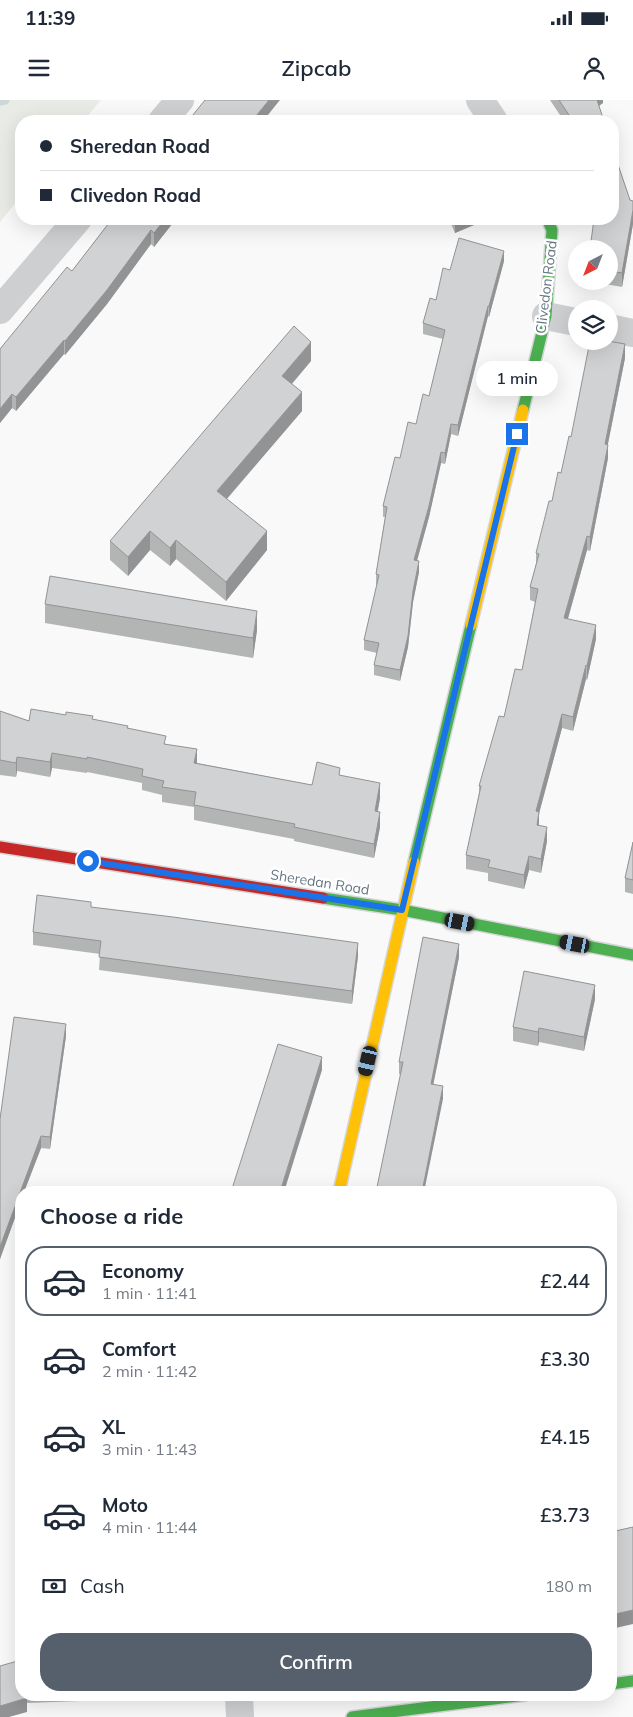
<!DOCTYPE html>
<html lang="en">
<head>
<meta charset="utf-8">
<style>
	body { margin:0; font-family:Mulish,sans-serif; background:#f2f2f3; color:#1f2937; height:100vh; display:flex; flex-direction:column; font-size:19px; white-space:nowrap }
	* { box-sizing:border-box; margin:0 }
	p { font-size:16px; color:#747a83 }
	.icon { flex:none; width:28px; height:28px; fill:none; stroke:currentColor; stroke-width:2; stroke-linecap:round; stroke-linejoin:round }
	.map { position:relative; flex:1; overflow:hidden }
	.sheet { position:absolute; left:15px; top:1086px; width:602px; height:515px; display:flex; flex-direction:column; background:#fff; border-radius:20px; box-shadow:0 5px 20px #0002 }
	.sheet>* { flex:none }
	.guide { position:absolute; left:15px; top:15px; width:604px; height:110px; border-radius:20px; box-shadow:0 5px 20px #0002; display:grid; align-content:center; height:110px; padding:0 25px; background:#fff }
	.needle { width:32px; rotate:222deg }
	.buttons { position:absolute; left:568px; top:140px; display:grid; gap:10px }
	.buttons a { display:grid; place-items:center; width:50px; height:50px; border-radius:50%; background:#fff; box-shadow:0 5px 20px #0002; font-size:25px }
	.end { position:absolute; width:22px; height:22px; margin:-11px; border:6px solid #1a73e8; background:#fff; box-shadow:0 0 0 2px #fff }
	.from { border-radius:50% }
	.bubble { position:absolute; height:35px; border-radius:18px; background:#fff; box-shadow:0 5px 20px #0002; font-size:16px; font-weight:600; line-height:35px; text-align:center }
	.car { position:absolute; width:15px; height:30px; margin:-15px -8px; border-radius:6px; box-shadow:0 0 4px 1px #0007; background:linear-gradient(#222 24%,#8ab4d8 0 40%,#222 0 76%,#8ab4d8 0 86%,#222 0) }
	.guide b { display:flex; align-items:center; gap:18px; height:48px; font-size:19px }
	.guide b+b { border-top:1px solid #e0e1e3 }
	.guide i { width:12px; height:12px; background:#1f2937 }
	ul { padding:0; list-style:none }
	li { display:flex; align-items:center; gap:15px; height:70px; margin:0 10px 8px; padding:0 15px; border:2px solid transparent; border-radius:20px }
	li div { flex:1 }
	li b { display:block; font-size:19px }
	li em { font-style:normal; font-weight:600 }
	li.on { border-color:#56606c }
	li>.icon { width:45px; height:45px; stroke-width:1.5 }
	h2 { padding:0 25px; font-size:22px; line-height:60px }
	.pay { display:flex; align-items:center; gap:12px; height:55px; padding:0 25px; font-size:19px }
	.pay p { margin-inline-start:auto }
	.button { display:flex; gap:10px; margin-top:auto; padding:10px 25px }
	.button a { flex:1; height:58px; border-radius:20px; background:#56606c; color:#fff; font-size:20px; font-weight:600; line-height:58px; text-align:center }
	.status { display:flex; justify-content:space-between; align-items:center; height:35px; padding:0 25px; background:#fff; direction:ltr }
	.status svg { height:14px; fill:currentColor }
	header { display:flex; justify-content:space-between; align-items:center; height:65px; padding:0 25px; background:#fff; font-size:22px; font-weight:600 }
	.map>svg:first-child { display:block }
	.green { fill:#e8ebe6 }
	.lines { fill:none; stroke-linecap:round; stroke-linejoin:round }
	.stream { stroke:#ced6d9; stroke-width:9 }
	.fast-casing { stroke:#d5d6d7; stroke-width:14 }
	.slow-casing { stroke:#d5d6d7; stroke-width:14 }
	.jam-casing { stroke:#d5d6d7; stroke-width:14 }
	.street { stroke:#cecfd0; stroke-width:28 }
	.fast { stroke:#4caf50; stroke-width:11 }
	.slow { stroke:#ffc107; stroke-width:11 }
	.jam { stroke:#c62828; stroke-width:11 }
	.wall { fill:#b3b5b5 }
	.shaded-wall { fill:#929394 }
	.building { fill:#d0d2d3; stroke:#929394 }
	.route { stroke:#1a73e8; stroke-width:6 }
	.labels { text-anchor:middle; stroke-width:5; stroke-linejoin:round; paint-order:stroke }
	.street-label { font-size:14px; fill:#657683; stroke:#fff }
</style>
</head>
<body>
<div class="status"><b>11:39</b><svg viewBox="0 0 49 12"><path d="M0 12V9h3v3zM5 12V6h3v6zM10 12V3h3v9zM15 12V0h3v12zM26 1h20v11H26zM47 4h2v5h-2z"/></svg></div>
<header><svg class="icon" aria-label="menu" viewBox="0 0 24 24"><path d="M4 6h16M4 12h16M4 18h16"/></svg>Zipcab<svg class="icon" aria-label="person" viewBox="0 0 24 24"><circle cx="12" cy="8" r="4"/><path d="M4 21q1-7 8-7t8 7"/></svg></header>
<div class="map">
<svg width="633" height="1617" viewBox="0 0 633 1617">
	<rect width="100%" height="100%" fill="#f9f9f9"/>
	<polygon class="green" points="0,0 101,0 83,21 21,21 21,96 0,122"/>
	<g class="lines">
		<polyline class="stream" points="0,1 5,0"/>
		<defs>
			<g id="fast">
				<polyline points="523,310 546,216 552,130 547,119"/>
				<polyline points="414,762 471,525"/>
				<polyline points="323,798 402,810 633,855"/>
				<polyline points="611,1584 633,1581"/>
				<polyline points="352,1617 525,1595"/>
			</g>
			<g id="slow">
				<polyline points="471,525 523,310"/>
				<polyline points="339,1092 414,762"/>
			</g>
			<polyline id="jam" points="0,747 323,798"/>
		</defs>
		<use href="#fast" class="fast-casing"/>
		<use href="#slow" class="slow-casing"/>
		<use href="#jam" class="jam-casing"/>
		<g class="street">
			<polyline points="480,0 494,21"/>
			<polyline points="162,21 180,0"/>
			<polyline points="0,210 78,119"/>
			<polyline points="546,216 576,222"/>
			<polyline points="609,228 633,233"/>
			<polyline points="239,1595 240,1617"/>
		</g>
		<use href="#fast" class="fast"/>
		<use href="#slow" class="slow"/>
		<use href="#jam" class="jam"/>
	</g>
	<g class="wall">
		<polygon points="550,0 603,0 603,3 599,6 604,21 564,21"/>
		<polygon points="630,100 633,101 633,124 622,187 589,181 609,181 609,149"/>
		<polygon points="112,119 176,119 154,147 151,144 107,204 65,255 64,254 16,311 12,308 0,323 0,249 72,171"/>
		<polygon points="449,119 488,119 455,133"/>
		<polygon points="504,161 489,217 488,216 458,336 451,334 445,364 441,363 429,417 417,461 419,472 413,502 408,547 400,581 374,575 374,565 377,553 364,550 364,540 377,485 376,484 376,474 385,417 383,417 383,406 400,358 429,296 443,239 423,234 423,223 436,200 450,170"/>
		<polygon points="625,258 608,344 608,358 590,451 587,450 568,519 596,539 587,580 586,579 573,631 562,628 539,712 539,725 547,741 541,773 529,770 524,789 488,781 488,773 466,769 466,755 479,693 479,686 504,617 522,570 535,502 530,500 530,487 536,464 536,453 552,401 561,373 571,337"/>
		<polygon points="311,261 292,284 302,311 227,399 267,450 226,501 176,459 170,466 150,450 128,476 110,460 110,441"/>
		<polygon points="45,504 257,530 253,558 45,523"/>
		<polygon points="0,611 29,621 93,619 128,628 166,644 197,663 312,685 340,675 380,698 378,711 380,727 374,758 294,741 294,739 194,720 194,707 162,702 162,695 142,690 142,683 87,672 87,673 52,668 50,677 17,671 16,677 0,675"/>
		<polygon points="633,742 633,794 625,792 625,778"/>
		<polygon points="91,807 358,856 352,904 99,870 100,854 33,845 33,832"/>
		<polygon points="459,857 433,984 443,999 399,974 399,962"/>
		<polygon points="595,899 584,951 539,942 538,946 513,941 513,927"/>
		<polygon points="66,936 50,1049 41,1048 24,1092 21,1092 21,1101 0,1159 0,1019"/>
		<polygon points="21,1595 107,1595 107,1600 27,1603 27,1612"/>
		<polygon points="285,1595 320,1595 285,1598"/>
	</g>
	<g class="shaded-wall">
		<polygon points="269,0 280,0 263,21 252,21"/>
		<polygon points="595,0 603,0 603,3 595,8"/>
		<polygon points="633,110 633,124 622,187 622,173"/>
		<polygon points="165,119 176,119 154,147 154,133"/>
		<polygon points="455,119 488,119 455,133"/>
		<polygon points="151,130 151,144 107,204 65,255 65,241"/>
		<polygon points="504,151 504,161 489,217 489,206"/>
		<polygon points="488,206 488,216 458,336 458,325"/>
		<polygon points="64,240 64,254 16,311 16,297"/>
		<polygon points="311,242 311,261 282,295 282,276"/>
		<polygon points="625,244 625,258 605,358 605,344"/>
		<polygon points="302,292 302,311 217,410 217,391"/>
		<polygon points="12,294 12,308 0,323 0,309"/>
		<polygon points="451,324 451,334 445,364 445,353"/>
		<polygon points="608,345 608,358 590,451 590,437"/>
		<polygon points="441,352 441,363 429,417 414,471 414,460"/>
		<polygon points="150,431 150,450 128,476 128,457"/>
		<polygon points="267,431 267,450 226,501 226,482"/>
		<polygon points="587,436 587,450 564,532 564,518"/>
		<polygon points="176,440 176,459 170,466 170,448"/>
		<polygon points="419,461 419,472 413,502 408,547 400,581 400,570 413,491"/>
		<polygon points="257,511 257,530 253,558 253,538"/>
		<polygon points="596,525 596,539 587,580 587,566"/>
		<polygon points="586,565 586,579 573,631 573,617"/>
		<polygon points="562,614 562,628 536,725 536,711"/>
		<polygon points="197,649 197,664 194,663"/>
		<polygon points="52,653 52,668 50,677 50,662"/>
		<polygon points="17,657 17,671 16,677 16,663"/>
		<polygon points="380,683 380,698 375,725 375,711"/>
		<polygon points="380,712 380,727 374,758 374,744"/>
		<polygon points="539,712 539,726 537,725"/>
		<polygon points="547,727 547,741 541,773 541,759"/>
		<polygon points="529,756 529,770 524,789 524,775"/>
		<polygon points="358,843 358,856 352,904 352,891"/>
		<polygon points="459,844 459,857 431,996 431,984"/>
		<polygon points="595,885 595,899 584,951 584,937"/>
		<polygon points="66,924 66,936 50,1049 50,1037"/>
		<polygon points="539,928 539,942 538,946 538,932"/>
		<polygon points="322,957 322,970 284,1092 280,1092"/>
		<polygon points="443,986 443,999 424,1092 422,1092"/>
		<polygon points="41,1036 41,1048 24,1092 21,1092 21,1101 0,1159 0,1147"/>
		<polygon points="633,1510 633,1524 611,1529 611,1515"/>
		<polygon points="27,1598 27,1612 9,1617 0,1617 0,1606"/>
	</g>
	<g class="building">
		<polygon points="205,0 269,0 252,21 188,21"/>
		<polygon points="559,0 597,0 604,21 573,21"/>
		<polygon points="612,47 630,100 633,101 633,110 622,173 609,171 609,149 590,149 594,119 612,119"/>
		<polygon points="112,119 165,119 154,133 151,130 107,190 65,241 64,240 16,297 12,294 0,309 0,249 67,167 72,171"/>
		<polygon points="459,138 504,151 489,206 488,206 458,325 451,324 445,353 441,352 429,406 414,460 419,461 413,491 408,536 400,570 374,565 379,543 364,540 379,475 376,474 387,407 383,406 395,357 400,358 408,322 416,324 423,294 429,296 445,230 423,223 430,198 436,200 443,168 450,170"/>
		<polygon points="294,226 311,242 282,276 302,292 217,391 267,431 226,482 176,440 170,448 150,431 128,457 110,441"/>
		<polygon points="590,241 608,241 625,244 605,344 608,345 590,437 587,436 564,518 596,525 587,566 586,565 573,617 562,614 536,711 539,712 537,725 547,727 541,759 529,756 524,775 488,767 490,760 466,755 481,686 479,686 499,616 504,617 515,569 522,570 538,489 530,487 539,454 536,453 549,401 552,401 558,372 561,373 569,336 571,337"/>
		<polygon points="50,476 257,511 253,538 45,504"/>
		<polygon points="31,609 66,615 66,612 93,616 92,619 128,626 127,628 166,636 164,644 197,649 194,663 312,685 317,662 340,668 339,675 380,683 375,711 380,712 374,744 294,727 295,724 194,705 196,692 162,687 164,681 142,676 143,669 87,657 87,659 52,653 50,662 17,657 16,663 0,660 0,611 29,621"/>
		<polygon points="633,742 633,780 625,778"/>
		<polygon points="37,795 91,802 91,807 173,817 358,843 352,891 99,857 101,841 33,832"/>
		<polygon points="423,837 459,844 431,984 443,986 422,1092 376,1092 403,962 399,962"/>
		<polygon points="524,871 595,885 584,937 539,928 538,932 513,927"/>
		<polygon points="14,917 66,924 50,1037 41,1036 0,1147 0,1019"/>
		<polygon points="278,944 322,957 280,1092 231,1092"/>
		<polygon points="633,1427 633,1510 611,1515 611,1432"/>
		<polygon points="21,1560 21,1595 26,1595 27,1598 0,1606 0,1566"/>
	</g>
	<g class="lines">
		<polyline class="route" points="88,761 402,810 517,334"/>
	</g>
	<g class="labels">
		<g class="street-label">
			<text transform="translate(546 187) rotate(-83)" y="5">Clivedon Road</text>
			<text transform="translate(320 782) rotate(9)" y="5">Sheredan Road</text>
		</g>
	</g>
</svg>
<div class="buttons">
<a><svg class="needle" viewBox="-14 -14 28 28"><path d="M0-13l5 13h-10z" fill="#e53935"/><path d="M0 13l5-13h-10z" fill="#747a83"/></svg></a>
<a><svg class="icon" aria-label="layers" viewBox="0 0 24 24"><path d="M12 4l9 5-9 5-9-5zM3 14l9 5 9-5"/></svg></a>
</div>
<i class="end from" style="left:88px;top:761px"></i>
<i class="end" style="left:517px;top:334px"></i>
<div class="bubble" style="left:476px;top:261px;width:82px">1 min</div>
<i class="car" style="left:460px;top:822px;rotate:101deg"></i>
<i class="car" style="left:575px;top:844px;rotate:281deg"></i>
<i class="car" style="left:368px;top:961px;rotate:193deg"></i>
<div class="guide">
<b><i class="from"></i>Sheredan Road</b>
<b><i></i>Clivedon Road</b>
</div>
<section class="sheet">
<h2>Choose a ride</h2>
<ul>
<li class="on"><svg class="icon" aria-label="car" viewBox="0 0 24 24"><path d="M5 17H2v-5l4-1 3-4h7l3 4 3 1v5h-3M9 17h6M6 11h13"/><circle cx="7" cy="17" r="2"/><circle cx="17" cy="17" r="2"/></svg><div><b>Economy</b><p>1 min · 11:41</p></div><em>£2.44</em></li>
<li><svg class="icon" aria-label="car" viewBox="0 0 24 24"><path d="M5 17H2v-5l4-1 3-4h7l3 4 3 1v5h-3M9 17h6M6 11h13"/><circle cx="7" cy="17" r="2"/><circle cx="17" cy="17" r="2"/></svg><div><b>Comfort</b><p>2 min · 11:42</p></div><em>£3.30</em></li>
<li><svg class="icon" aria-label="car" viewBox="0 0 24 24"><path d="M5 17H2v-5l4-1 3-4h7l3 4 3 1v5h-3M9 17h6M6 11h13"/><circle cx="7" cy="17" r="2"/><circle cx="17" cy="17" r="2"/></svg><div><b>XL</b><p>3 min · 11:43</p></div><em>£4.15</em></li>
<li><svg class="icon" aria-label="car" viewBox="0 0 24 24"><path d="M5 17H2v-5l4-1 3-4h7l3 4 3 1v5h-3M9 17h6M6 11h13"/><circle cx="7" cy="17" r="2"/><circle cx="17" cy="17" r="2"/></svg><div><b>Moto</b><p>4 min · 11:44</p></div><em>£3.73</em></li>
</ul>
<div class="pay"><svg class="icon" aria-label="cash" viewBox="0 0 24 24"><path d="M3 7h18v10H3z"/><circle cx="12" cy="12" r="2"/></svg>Cash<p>180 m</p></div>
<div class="button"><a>Confirm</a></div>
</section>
</div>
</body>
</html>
